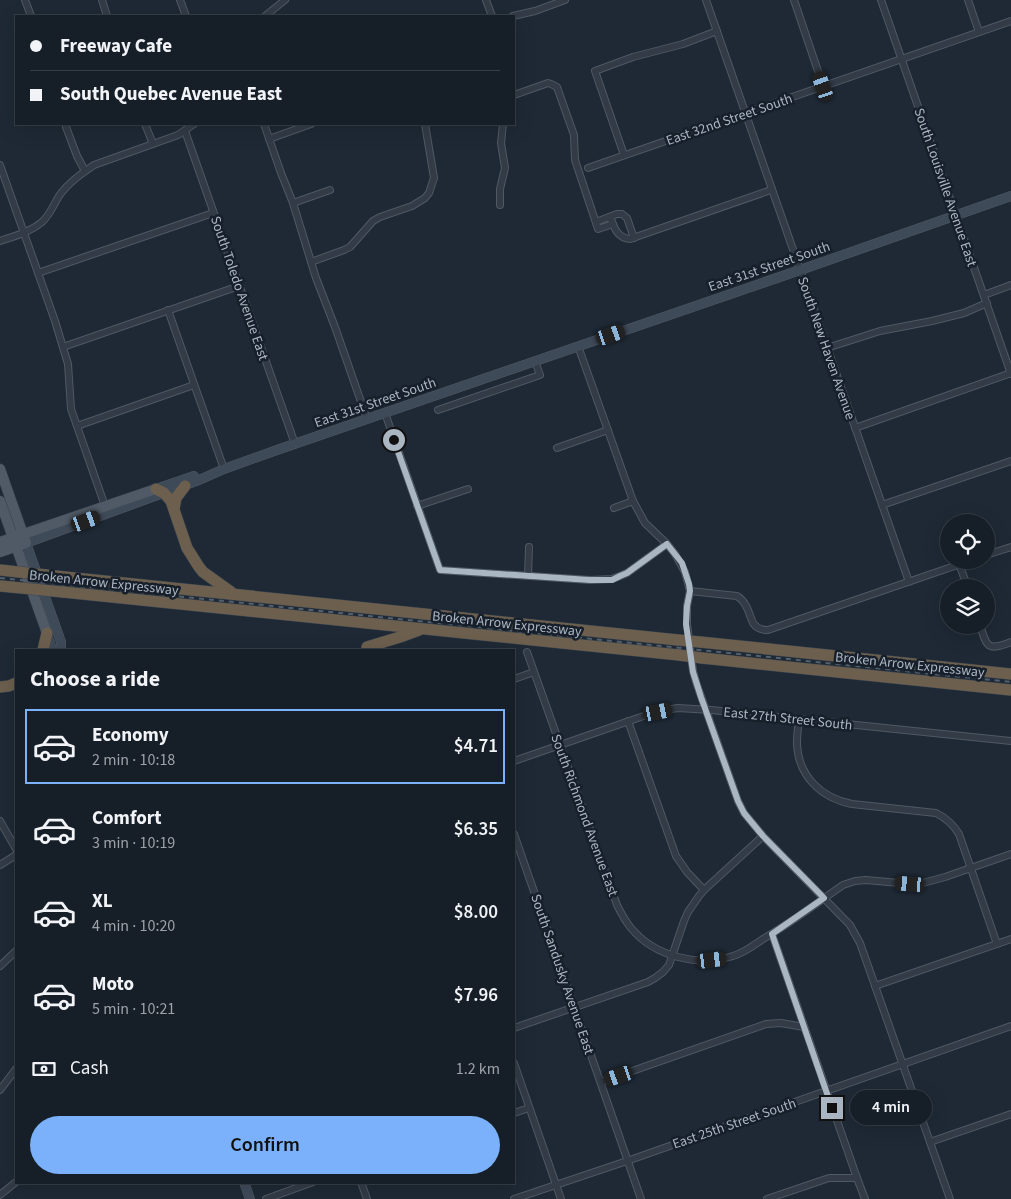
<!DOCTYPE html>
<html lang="en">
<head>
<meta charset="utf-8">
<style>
	body { margin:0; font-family:"Source Sans 3",sans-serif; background:#1f2730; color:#f1f3f6; height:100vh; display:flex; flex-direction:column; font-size:19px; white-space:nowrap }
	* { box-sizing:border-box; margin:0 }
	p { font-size:16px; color:#9ea2a8 }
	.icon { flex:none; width:28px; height:28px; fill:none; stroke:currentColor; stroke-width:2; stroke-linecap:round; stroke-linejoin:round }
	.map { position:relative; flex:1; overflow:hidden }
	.side { position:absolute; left:15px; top:649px; width:500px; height:535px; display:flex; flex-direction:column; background:#161f28; border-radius:0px; box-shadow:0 5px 20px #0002,0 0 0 1px #353d45 }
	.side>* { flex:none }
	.guide { position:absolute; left:15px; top:15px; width:500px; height:110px; border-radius:0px; box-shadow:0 5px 20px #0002,0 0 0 1px #353d45; display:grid; align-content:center; height:110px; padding:0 15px; background:#161f28 }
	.buttons { position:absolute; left:940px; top:514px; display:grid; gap:10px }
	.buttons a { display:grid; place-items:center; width:55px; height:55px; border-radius:50%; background:#161f28; box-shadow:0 5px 20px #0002,0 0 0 1px #353d45; font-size:25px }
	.end { position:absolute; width:22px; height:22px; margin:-11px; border:6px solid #abb6c3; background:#111; box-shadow:0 0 0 2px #111 }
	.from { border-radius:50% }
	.bubble { position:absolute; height:35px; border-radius:18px; background:#161f28; box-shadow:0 5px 20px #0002,0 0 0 1px #353d45; font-size:16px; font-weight:600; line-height:35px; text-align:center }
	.car { position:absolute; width:15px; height:30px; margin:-15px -8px; border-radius:6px; box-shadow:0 0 4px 1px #0007; background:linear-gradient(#222 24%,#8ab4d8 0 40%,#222 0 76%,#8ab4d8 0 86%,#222 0) }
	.guide b { display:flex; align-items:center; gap:18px; height:48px; font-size:19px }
	.guide b+b { border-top:1px solid #353d45 }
	.guide i { width:12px; height:12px; background:#f1f3f6 }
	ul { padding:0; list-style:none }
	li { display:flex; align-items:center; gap:15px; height:75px; margin:0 10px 8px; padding:0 5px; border:2px solid transparent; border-radius:0px }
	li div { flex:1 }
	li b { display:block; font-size:19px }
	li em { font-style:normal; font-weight:600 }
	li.selected { border-color:#7ab1fa }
	li>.icon { width:45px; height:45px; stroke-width:1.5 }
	h2 { padding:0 15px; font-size:22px; line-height:60px }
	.pay { display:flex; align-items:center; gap:12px; height:55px; padding:0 15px; font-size:19px }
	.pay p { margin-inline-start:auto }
	.button { display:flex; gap:10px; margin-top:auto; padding:10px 15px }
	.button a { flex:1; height:58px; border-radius:30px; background:#7ab1fa; color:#111; font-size:20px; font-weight:600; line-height:58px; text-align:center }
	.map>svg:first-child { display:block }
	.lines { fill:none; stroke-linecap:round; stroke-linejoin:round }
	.minor-casing { stroke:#4f5964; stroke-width:8 }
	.secondary-casing { stroke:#4f5964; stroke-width:10 }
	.primary-casing { stroke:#3b444f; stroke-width:11 }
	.motorway-casing { stroke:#3c4650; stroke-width:12 }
	.minor { stroke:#323b46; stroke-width:6 }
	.secondary { stroke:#3f4a59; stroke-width:9 }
	.primary { stroke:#4f5a66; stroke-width:10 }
	.motorway { stroke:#6c5f4e; stroke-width:11 }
	.rail { stroke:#535f6d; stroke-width:2; stroke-dasharray:5 5; stroke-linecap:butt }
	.motorway-bridge-casing { stroke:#3c4650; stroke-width:12; stroke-linecap:butt }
	.motorway-bridge { stroke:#6c5f4e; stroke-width:11 }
	.route { stroke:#abb6c3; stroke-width:6 }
	.labels { text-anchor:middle; stroke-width:5; stroke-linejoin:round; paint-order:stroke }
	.street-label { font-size:14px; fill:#abb6c3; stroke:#17202a }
</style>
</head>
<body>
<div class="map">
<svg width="1011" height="1199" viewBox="0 0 1011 1199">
	<rect width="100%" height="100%" fill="#1e2935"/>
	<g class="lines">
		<defs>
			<g id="minor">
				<polyline points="25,0 31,16"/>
				<polyline points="102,0 107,16"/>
				<polyline points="180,0 186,16"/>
				<polyline points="486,0 492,16"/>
				<polyline points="706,0 909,582"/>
				<polyline points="794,0 823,86"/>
				<polyline points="881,0 1011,374"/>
				<polyline points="968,0 979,32"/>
				<polyline points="265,16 285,0"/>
				<polyline points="513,16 535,11 565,0"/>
				<polyline points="514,95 548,83 551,84 557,87 574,135 575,160 598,229 613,224"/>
				<polyline points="145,124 153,144"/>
				<polyline points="264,124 281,173 293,203 316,278 335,327 367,419"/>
				<polyline points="66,127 77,156 85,171"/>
				<polyline points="185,131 295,444"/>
				<polyline points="269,139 311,124"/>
				<polyline points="624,155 595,71 633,57 683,44 717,31"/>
				<polyline points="0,165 55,321 68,364 71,409 105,506"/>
				<polyline points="588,168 1011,21"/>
				<polyline points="293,203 330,190"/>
				<polyline points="500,205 500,189 505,168 501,143 503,124"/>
				<path d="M610 217C614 227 617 238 630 239L771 190"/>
				<polyline points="596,222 617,214 622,214 627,218 634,238"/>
				<path d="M0 241C15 236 30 232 42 222 50 215 54 204 59 196 68 183 81 174 94 165L178 135 194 124"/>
				<polyline points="311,262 344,250 350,247 373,221 380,217 412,206 425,198 429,193 434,178 425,124"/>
				<polyline points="38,273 213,213"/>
				<polyline points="984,295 1011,285"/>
				<polyline points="168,310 224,469"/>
				<polyline points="578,346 633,501 645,523 667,544 675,554 685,572 690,591 687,606 687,624 693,671 697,685 738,801 744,813 763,836 850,925 860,943 950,1199"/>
				<polyline points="63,347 239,286"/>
				<polyline points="827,348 880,331 932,321 964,313 987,303"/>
				<polyline points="438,410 540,375 535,361"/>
				<polyline points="385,413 440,570 590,580 612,579 620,576 627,573 667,544"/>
				<polyline points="77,426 194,385"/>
				<polyline points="855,428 1011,373"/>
				<polyline points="557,448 608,430"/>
				<polyline points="882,505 1011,461"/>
				<polyline points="417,506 468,489"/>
				<polyline points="614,508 633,501"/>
				<polyline points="986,555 1011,547"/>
				<polyline points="959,564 968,588"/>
				<polyline points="528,576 529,547"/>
				<path d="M690 591 737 596C747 602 749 614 753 623 757 629 762 630 768 630L972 560"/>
				<path d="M980 625C987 648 988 651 1011 642"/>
				<path d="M527 652 617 905C621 913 625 921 631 928 655 957 698 967 733 956 744 953 754 945 763 939 791 923 817 903 843 885L855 881 866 880 899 883 919 884 945 877 1011 854"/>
				<polyline points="514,679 534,672"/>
				<path d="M799 720C798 727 797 735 797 743 798 776 821 798 852 804L936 813C946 818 953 824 959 834L997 944"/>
				<polyline points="628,721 676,856 687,872 704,890"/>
				<polyline points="514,761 658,711 678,708 711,710 1011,741"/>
				<polyline points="0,821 16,849"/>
				<polyline points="514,834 641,1199"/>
				<polyline points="0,865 16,855"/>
				<polyline points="772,934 857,1178 865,1199"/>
				<polyline points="0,966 16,951"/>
				<polyline points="875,986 1011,939"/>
				<polyline points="514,1028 648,982 655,978 663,972 669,965 684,921 688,912 699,896 704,890 763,836"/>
				<polyline points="514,1063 561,1199"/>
				<polyline points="601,1082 766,1024 781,1023 804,1027"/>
				<polyline points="0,1090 16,1069"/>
				<polyline points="514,1113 529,1108"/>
				<polyline points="930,1142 1011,1114"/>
				<polyline points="361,1182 367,1199"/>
				<polyline points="0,1195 16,1182"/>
				<polyline points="266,1199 313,1182"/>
				<polyline points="514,1199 627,1161 1011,1026"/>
				<polyline points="767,1199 829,1178 857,1178"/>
			</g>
			<g id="secondary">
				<polyline points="156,489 194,476"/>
				<polyline points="47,634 51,646 54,650"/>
				<polyline points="61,650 61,642 26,543 199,480 224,469 277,450 806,268 1011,196"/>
				<polyline points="244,1182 250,1199"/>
			</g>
			<g id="primary">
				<polyline points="0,469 26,543 0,552"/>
				<polyline points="0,501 47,633"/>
				<polyline points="0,542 156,489"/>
			</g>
			<g id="motorway">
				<polyline points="156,489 164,493 171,501 187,548 199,567 203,572 231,592"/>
				<polyline points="174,509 176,498 185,486"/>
				<polyline points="55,576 678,640"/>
				<polyline points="0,586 11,587"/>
				<polyline points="63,592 679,655"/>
				<polyline points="700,642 1011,674"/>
				<polyline points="367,647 400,637 419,630"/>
				<polyline points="43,650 47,633"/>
				<polyline points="702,658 1011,690"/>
				<polyline points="0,687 9,686 16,683"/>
			</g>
		</defs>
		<use href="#minor" class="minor-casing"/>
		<use href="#secondary" class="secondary-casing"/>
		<use href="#primary" class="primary-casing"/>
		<use href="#motorway" class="motorway-casing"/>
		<use href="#minor" class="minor"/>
		<use href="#secondary" class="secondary"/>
		<use href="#primary" class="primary"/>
		<use href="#motorway" class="motorway"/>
		<polyline class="rail" points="0,578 1011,682"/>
		<defs>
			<g id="motorway-bridge">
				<polyline points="0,570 55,576"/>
				<polyline points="11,587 63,592"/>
				<polyline points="678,640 700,642"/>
				<polyline points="679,655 702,658"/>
			</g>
		</defs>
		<use href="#motorway-bridge" class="motorway-bridge-casing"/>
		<use href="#motorway-bridge" class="motorway-bridge"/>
	</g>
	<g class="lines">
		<polyline class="route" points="394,440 440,570 590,580 612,580 620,576 627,573 667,544 682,563 689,584 690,591 687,606 686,624 693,672 701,697 738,801 744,813 763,836 824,898 772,934 832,1108"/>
	</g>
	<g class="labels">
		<g class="street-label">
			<text transform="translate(729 119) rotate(-19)" y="5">East 32nd Street South</text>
			<text transform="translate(946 187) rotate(71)" y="5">South Louisville Avenue East</text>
			<text transform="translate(769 266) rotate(-19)" y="5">East 31st Street South</text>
			<text transform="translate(240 288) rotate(71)" y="5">South Toledo Avenue East</text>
			<text transform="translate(827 348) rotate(71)" y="5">South New Haven Avenue</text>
			<text transform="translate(375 402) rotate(-19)" y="5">East 31st Street South</text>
			<text transform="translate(104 582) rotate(6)" y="5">Broken Arrow Expressway</text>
			<text transform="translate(507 623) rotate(6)" y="5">Broken Arrow Expressway</text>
			<text transform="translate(910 664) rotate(6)" y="5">Broken Arrow Expressway</text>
			<text transform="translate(788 718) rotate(6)" y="5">East 27th Street South</text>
			<text transform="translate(585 815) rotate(70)" y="5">South Richmond Avenue East</text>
			<text transform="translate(563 974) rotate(71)" y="5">South Sandusky Avenue East</text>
			<text transform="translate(734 1123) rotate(-19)" y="5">East 25th Street South</text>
		</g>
	</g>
</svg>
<div class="buttons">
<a><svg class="icon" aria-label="locate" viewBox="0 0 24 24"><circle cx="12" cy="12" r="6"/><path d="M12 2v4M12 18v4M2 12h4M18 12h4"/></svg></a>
<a><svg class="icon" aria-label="layers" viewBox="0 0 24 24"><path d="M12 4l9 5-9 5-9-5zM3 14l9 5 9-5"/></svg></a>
</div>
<i class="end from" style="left:394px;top:440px"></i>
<i class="end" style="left:832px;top:1108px"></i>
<div class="bubble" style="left:850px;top:1090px;width:82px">4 min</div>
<i class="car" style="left:823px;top:86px;rotate:341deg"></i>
<i class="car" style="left:611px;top:335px;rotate:71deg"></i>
<i class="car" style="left:86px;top:521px;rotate:70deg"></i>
<i class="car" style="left:658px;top:712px;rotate:79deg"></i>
<i class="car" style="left:910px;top:884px;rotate:274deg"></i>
<i class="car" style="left:712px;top:960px;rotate:83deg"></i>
<i class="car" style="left:619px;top:1076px;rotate:251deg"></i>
<div class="guide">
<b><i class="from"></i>Freeway Cafe</b>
<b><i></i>South Quebec Avenue East</b>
</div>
<section class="side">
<h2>Choose a ride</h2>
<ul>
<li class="selected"><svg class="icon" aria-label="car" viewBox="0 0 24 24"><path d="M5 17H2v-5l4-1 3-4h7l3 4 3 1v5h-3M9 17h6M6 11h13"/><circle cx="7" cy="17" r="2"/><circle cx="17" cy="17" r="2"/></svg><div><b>Economy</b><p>2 min · 10:18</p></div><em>$4.71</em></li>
<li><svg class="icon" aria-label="car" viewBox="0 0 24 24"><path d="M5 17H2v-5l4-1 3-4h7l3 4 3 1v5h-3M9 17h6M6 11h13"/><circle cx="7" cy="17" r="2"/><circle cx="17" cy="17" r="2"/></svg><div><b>Comfort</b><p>3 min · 10:19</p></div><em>$6.35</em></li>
<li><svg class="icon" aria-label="car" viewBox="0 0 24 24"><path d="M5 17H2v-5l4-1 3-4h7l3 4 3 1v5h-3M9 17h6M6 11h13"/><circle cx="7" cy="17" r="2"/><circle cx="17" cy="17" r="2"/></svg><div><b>XL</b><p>4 min · 10:20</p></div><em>$8.00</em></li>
<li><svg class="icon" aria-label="car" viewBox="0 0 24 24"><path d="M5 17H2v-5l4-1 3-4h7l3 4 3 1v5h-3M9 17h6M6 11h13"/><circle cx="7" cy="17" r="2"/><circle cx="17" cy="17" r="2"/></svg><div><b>Moto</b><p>5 min · 10:21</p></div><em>$7.96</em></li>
</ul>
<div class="pay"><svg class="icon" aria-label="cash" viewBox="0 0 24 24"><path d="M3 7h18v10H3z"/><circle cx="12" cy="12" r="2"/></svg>Cash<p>1.2 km</p></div>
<div class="button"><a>Confirm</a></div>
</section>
</div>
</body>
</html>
